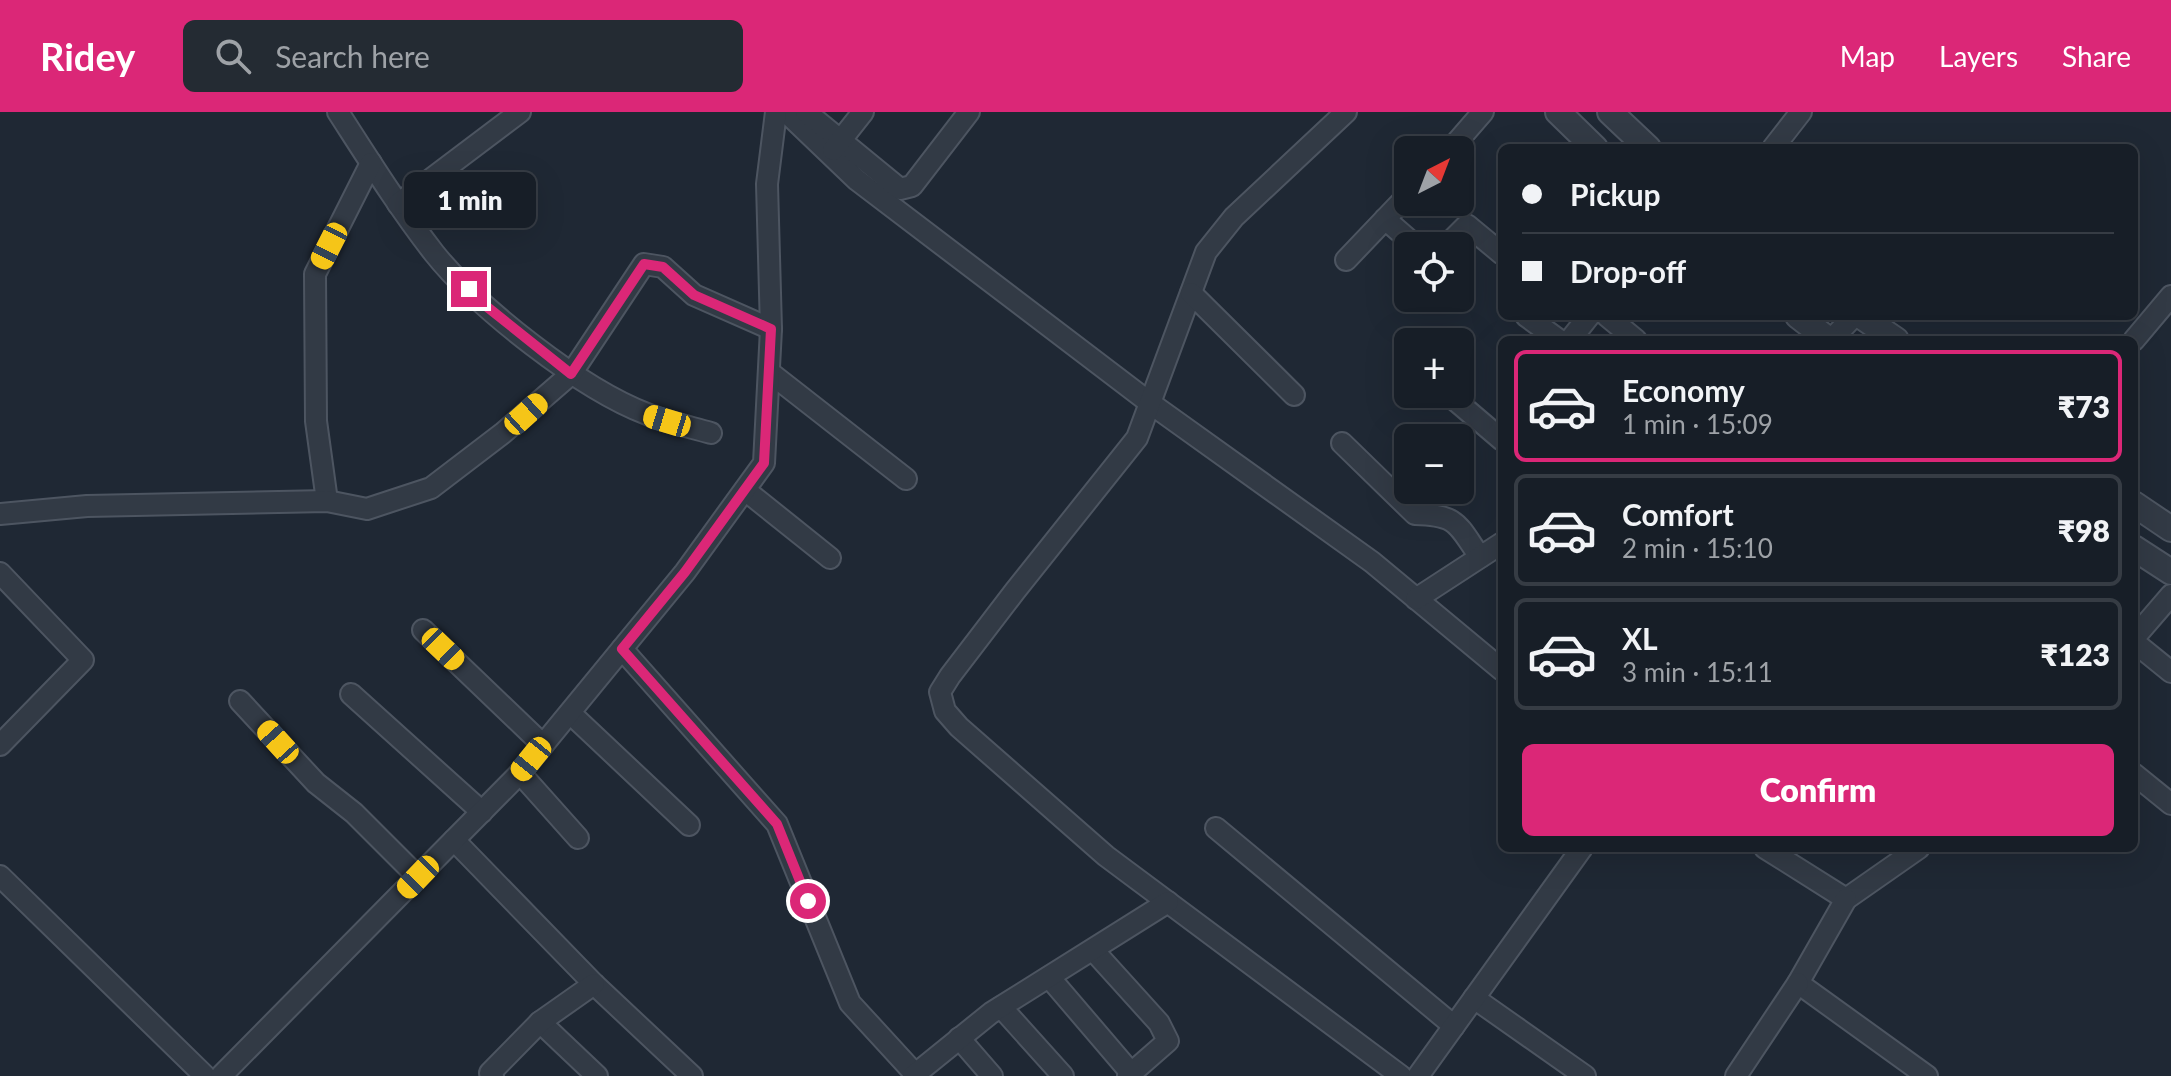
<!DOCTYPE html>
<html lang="en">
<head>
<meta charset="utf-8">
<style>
	body { margin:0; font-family:Lato,sans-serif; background:#242b33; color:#f1f3f6; height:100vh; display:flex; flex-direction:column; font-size:30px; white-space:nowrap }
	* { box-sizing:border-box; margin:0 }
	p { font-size:26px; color:#9ea2a7 }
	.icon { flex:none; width:44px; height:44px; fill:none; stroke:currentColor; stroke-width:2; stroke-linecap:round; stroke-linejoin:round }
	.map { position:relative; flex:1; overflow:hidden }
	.panel { position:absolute; left:1498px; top:224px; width:640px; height:516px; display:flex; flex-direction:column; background:#171e27; border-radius:12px; box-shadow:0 8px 32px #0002,0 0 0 2px #363c44 }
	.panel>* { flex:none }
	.guide { position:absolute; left:1498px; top:32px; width:640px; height:176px; border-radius:12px; box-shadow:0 8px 32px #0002,0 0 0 2px #363c44; display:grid; align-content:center; height:176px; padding:0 24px; background:#171e27 }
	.needle { width:52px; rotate:42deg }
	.controls { position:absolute; left:1394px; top:24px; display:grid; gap:16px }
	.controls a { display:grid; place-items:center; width:80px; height:80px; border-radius:12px; background:#171e27; box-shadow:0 8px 32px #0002,0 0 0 2px #363c44; font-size:40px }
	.end { position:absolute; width:36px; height:36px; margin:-18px; border:10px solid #db2777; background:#fff; box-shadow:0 0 0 4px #fff }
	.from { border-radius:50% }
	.bubble { position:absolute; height:56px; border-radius:12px; background:#171e27; box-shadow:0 8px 32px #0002,0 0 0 2px #363c44; font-size:26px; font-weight:800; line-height:56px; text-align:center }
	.car { position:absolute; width:24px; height:48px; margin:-24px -12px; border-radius:10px; box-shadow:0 0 6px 2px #0007; background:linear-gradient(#f5c518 24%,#345 0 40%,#f5c518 0 76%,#345 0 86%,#f5c518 0) }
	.guide b { display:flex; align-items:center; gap:28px; height:76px; font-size:30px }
	.guide b+b { border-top:2px solid #363c44 }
	.guide i { width:20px; height:20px; background:#f1f3f6 }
	ul { padding:14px 0 0; list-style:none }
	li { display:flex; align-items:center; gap:24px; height:112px; margin:0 16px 12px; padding:0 8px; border:4px solid #363c44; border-radius:12px }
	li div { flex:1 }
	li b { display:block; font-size:30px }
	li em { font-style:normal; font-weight:800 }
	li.on { border-color:#db2777 }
	li>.icon { width:72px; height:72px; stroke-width:1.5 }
	.primary-button { display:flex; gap:16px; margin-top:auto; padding:16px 24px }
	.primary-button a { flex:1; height:92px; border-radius:12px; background:#db2777; color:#fff; font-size:32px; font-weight:800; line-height:92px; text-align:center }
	header { display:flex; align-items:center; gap:48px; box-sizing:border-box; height:112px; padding:0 40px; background:#db2777; color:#fff }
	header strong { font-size:38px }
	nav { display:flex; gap:44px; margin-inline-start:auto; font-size:28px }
	.search { width:560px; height:72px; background:#242b33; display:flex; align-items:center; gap:20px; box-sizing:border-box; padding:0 28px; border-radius:12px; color:#9ea2a7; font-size:30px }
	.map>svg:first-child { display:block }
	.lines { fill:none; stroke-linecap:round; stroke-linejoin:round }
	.minor-casing { stroke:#4d5561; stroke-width:24 }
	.tertiary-casing { stroke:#4d5561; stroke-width:28 }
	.minor { stroke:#323a45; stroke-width:20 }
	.tertiary { stroke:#323a45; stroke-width:24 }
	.route { stroke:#db2777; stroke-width:10 }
</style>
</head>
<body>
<header>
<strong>Ridey</strong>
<div class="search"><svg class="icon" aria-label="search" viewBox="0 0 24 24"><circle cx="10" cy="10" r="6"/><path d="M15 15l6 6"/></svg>Search here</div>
<nav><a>Map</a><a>Layers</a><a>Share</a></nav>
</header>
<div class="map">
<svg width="2171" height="964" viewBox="0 0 2171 964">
	<rect width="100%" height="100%" fill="#1f2834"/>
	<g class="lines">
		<defs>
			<g id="minor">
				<path d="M338 0C369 48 399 96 434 141 478 196 581 277 647 302 667 310 690 315 711 321"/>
				<polyline points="786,0 857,68 1150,291 1372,450 1502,558"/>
				<polyline points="806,0 900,77 912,74 969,0"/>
				<polyline points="1346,0 1234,105 1206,140 1137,326 1015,479 950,564 940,580 945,599 959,615 1106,744 1401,964"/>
				<polyline points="1773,36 1801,0"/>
				<polyline points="833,38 863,0"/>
				<polyline points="1450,38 1483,0"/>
				<polyline points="398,92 520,0"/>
				<polyline points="1385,107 1416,134"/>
				<polyline points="1446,134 1467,113 1502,142"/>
				<polyline points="1346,148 1408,83"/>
				<polyline points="1191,181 1294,283"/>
				<polyline points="1526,204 1559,228"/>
				<polyline points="1607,204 1636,228"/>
				<polyline points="1570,228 1589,204"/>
				<polyline points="1831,228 1854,204"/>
				<polyline points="2134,228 2171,184"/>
				<polyline points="769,260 906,367"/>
				<polyline points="1448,282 1502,328"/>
				<path d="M1342 331 1415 402C1458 403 1457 412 1480 445"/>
				<polyline points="745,378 830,446"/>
				<polyline points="327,389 316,309 315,162 371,51"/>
				<polyline points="0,402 87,394 327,389 367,397 431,376 503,321 571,262 644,152 663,155 694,183 771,217"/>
				<polyline points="0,461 83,548 0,633"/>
				<polyline points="1416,487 1502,431"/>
				<polyline points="423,518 543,633"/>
				<polyline points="2134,526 2171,483"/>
				<polyline points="2134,530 2171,560"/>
				<polyline points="622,537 777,712 850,891 917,964"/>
				<polyline points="351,582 482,700"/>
				<polyline points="240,589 316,671 354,701 418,765"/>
				<polyline points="570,601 689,713"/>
				<polyline points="520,661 578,726"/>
				<polyline points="2134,662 2171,692"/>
				<polyline points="1216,716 1454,914"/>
				<polyline points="454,728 594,872 692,964"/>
				<polyline points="1765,736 1846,787 1919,736"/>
				<polyline points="0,764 205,964"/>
				<polyline points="1846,787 1798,871 1927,964"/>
				<polyline points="1093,838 1159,911 1168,929 1128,964"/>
				<polyline points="1049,865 1131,961"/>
				<polyline points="1474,886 1585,964"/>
				<polyline points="1001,895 1063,964"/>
				<polyline points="540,910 597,964"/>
				<polyline points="959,926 992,964"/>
				<polyline points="221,964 520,661 685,460 764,351 771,217 767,72 776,0"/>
				<polyline points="493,964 490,961 540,910 594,872"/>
				<polyline points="913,964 991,901 1168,790"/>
				<polyline points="1418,964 1582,736"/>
				<polyline points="1736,964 1798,871"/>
			</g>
			<g id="tertiary">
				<polyline points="1558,0 1595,36"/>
				<polyline points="1610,0 1648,36"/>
				<polyline points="1798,204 1829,228"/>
				<polyline points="1861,204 1896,228"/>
				<polyline points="2134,392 2171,417"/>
				<polyline points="2134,436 2171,460"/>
			</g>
		</defs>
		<use href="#minor" class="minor-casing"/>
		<use href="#tertiary" class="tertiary-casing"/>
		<use href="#minor" class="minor"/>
		<use href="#tertiary" class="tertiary"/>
	</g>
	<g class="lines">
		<polyline class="route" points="469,177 486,194 571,262 644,152 663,155 694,183 771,217 764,351 685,460 622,537 777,712 808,789"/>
	</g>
</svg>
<div class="controls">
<a><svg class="needle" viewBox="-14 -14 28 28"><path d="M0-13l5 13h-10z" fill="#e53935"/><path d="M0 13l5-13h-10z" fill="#9ea2a7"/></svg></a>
<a><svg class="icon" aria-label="locate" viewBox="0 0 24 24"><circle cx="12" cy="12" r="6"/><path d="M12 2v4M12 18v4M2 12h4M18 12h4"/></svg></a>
<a>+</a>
<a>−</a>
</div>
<i class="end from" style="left:808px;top:789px"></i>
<i class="end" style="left:469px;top:177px"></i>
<div class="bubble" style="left:404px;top:60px;width:132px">1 min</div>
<i class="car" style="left:329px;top:134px;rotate:207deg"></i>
<i class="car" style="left:526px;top:302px;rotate:48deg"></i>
<i class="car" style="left:667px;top:309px;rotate:287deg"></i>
<i class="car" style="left:443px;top:537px;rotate:134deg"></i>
<i class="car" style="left:278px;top:630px;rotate:318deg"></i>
<i class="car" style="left:531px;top:647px;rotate:219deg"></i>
<i class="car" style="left:418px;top:765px;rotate:224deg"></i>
<div class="guide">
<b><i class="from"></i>Pickup</b>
<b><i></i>Drop-off</b>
</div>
<section class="panel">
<ul>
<li class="on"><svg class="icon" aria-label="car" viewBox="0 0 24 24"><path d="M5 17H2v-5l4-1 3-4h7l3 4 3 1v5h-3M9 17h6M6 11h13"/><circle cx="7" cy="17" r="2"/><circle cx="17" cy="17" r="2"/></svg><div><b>Economy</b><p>1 min · 15:09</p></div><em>₹73</em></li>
<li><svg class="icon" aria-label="car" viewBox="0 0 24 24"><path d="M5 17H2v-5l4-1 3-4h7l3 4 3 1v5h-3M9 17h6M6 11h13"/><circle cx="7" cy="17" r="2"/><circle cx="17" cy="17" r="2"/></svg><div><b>Comfort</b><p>2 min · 15:10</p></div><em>₹98</em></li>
<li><svg class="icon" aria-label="car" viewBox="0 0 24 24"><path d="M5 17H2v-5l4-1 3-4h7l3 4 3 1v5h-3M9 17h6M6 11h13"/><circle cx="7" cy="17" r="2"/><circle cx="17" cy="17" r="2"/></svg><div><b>XL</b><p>3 min · 15:11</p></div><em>₹123</em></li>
</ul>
<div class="primary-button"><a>Confirm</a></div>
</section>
</div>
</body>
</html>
